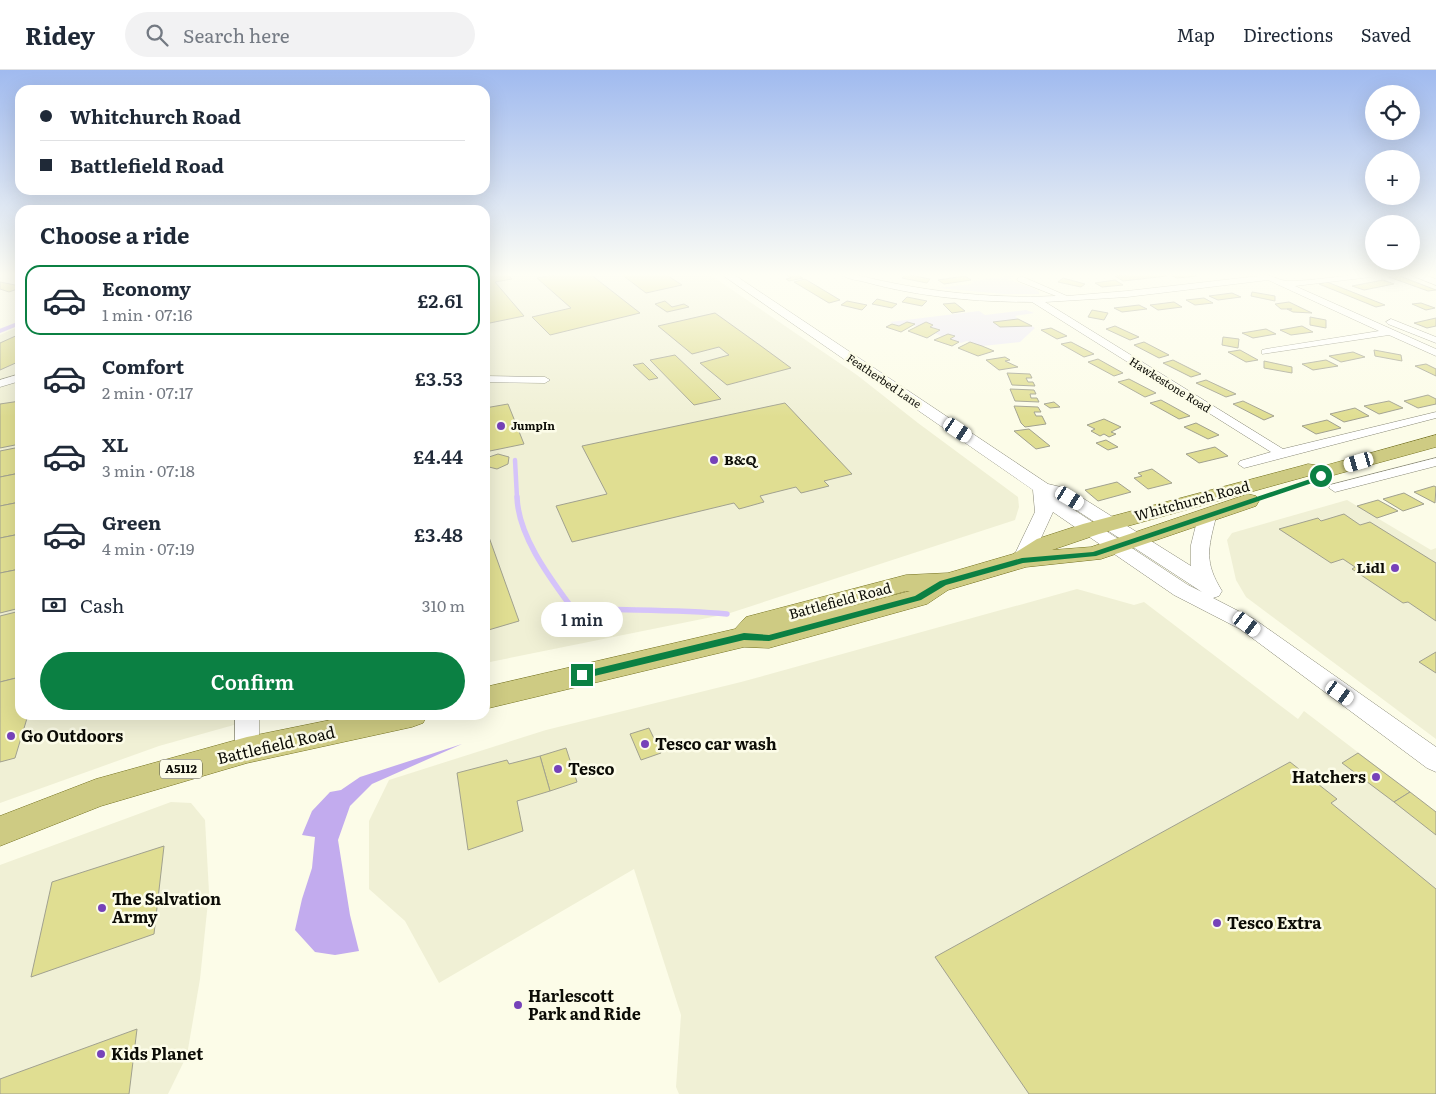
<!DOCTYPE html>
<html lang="en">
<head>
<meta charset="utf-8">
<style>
	body { margin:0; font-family:Literata,serif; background:#f2f2f3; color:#1f2937; height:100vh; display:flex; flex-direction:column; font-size:19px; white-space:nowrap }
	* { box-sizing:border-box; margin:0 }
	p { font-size:16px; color:#747a83 }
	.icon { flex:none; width:28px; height:28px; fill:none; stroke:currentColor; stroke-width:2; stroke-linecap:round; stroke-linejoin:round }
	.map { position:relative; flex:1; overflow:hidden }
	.details { position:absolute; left:15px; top:135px; width:475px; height:515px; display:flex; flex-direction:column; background:#fff; border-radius:15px; box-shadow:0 5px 20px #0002 }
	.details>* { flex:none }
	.top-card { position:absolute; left:15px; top:15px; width:475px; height:110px; border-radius:15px; box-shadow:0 5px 20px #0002; display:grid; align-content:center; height:110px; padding:0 25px; background:#fff }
	.fabs { position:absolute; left:1365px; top:15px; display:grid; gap:10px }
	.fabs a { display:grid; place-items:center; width:55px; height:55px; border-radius:50%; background:#fff; box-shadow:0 5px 20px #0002; font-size:25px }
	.end { position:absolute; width:22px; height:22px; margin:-11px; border:6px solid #0b8043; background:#fff; box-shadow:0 0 0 2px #fff }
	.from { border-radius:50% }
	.bubble { position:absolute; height:35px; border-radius:18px; background:#fff; box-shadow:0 5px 20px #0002; font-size:16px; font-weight:600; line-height:35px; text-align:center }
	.car { position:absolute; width:15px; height:30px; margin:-15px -8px; border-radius:6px; box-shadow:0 0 4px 1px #0007; background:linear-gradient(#fff 24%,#345 0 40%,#fff 0 76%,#345 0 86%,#fff 0) }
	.top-card b { display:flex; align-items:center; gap:18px; height:48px; font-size:19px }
	.top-card b+b { border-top:1px solid #e0e1e3 }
	.top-card i { width:12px; height:12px; background:#1f2937 }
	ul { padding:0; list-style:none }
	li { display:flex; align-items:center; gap:15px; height:70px; margin:0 10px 8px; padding:0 15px; border:2px solid transparent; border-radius:15px }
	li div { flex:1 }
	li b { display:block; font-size:19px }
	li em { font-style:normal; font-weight:600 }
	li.on { border-color:#0b8043 }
	li>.icon { width:45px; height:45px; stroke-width:1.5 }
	h2 { padding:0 25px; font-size:22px; line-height:60px }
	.pay { display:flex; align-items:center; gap:12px; height:55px; padding:0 25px; font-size:19px }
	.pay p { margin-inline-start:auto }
	.button { display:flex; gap:10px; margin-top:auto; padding:10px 25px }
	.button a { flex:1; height:58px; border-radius:30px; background:#0b8043; color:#fff; font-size:20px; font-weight:600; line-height:58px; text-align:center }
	header { display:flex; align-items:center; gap:30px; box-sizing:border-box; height:70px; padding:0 25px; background:#fff; border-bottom:1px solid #e0e1e3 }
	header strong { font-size:24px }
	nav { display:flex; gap:28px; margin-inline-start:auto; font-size:18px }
	.search { width:350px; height:45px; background:#f2f2f3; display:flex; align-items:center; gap:12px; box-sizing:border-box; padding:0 18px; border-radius:28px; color:#747a83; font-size:19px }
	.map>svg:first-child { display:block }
	.built { fill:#f0f0d5 }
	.green { fill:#ede9f6 }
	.forest { fill:#c2abee }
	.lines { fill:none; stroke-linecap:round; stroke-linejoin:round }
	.stream-far2 { stroke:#d5c3fa; stroke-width:4 }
	.stream-far1 { stroke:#d5c3fa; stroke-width:4.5 }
	.stream { stroke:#d5c3fa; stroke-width:5.5 }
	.building { fill:#e0de92; stroke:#a1a18f }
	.minor-casing { stroke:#888876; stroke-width:1 }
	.tertiary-casing { stroke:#888876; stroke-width:1 }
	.primary-casing { stroke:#757221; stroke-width:1 }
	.minor { fill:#fff; fill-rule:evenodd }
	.tertiary { fill:#fff; fill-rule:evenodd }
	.primary { fill:#cecb83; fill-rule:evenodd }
	.route { fill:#0b8043 }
	.poi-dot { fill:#7642b9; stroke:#fcfce8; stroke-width:2 }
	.labels { text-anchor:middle; stroke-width:5; stroke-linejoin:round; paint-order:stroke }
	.far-street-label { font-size:11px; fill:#0c0c06; stroke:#fcfce8 }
	.far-poi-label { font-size:11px; font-weight:bold; fill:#0c0c06; stroke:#fcfce8; text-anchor:start }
	.shield { fill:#fcfce8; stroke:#54544a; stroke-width:1 }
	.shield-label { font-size:12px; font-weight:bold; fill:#0c0c06 }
	.poi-label { font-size:14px; font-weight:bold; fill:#0c0c06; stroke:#fcfce8; text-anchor:start }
	.street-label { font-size:14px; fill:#0c0c06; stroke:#fcfce8 }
	.near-poi-label { font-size:16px; font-weight:bold; fill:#0c0c06; stroke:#fcfce8; text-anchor:start }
	.near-street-label { font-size:16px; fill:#0c0c06; stroke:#fcfce8 }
</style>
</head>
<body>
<header>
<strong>Ridey</strong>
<div class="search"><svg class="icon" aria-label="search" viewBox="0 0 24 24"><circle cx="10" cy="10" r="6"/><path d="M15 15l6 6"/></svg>Search here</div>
<nav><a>Map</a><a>Directions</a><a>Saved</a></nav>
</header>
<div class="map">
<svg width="1436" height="1024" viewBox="0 0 1436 1024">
	<rect width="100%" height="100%" fill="#fcfce8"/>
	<g class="built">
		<polygon points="485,204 709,204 857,305 918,353 1018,427 1019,437 1015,450 727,544 485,593"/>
		<polygon points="20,256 20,645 269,645 159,676 0,733 0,265"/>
		<polygon points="1347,430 1431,480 1436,478 1436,669 1246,527 1236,510 1227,470 1232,463"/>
		<polygon points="1077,519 1134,535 1144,532 1298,649 1304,641 1436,742 1436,1024 679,1024 676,1017 681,945 634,799 439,913 405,851 369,819 369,751 389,710 546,660 741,612"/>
		<polygon points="171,732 191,733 205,750 209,822 200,909 187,985 168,1024 0,1024 0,795"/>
	</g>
	<g class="green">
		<polygon points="1014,205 1014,206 1008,209 1035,219 1039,222 1039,224 1004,224 938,218 971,214 973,211"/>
		<polygon points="1026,240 1034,243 1015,246 1018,249 994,253 1000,257 1032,256 1035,258 1020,272 982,276 967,271 961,273 950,269 955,266 948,264 943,267 935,263 940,260 930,257 933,255 926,252 917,257 907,252 899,256 890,252 979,241 985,245"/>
	</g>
	<polygon class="forest" points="462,674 372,714 350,736 338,770 350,845 359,881 335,885 315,882 295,860 302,829 312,798 315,767 302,765 312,741 330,722 341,720 360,707"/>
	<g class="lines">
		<polyline class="stream-far2" points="0,261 20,253"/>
		<polyline class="stream-far1" points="515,390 517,428"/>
		<path class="stream" d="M517 427C518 466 550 508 572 538 624 541 675 539 727 544"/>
	</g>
	<g class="building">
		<polygon points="485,204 507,204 512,209 495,212 524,246 485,254"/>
		<polygon points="558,204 590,204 640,243 550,265 532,247 571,238 537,208"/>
		<polygon points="621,204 665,204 682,215 646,223"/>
		<polygon points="784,204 796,204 803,208 789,211 786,209 791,208"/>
		<polygon points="906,204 930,209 927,213 902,208"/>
		<polygon points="1135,204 1164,204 1167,206 1123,211 1115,206"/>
		<polygon points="1169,204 1192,204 1197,206 1177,208"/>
		<polygon points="1397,205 1436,220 1428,221 1389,207"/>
		<polygon points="965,206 971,210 944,214 938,210"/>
		<polygon points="1063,208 1085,214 1081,217 1058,212"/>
		<polygon points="805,209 840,230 829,233 794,212"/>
		<polygon points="1115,210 1123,215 1102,217 1095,213"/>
		<polygon points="1383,210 1394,214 1364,220 1352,216"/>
		<polygon points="0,212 20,216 20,218 9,222 0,219"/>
		<polygon points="1327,212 1385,235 1376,237 1319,214"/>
		<polygon points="1252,222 1275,226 1275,231 1251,226"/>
		<polygon points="1232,223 1241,227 1218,230 1209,226"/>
		<polygon points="907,227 927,231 922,236 902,232"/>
		<polygon points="1204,228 1213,233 1195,235 1186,230"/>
		<polygon points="877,229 897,234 892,238 872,234"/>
		<polygon points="665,231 672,237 684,234 689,237 667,242 655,234"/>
		<polygon points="847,231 867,235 862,240 841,235"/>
		<polygon points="1174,232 1182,237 1158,240 1150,235"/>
		<polygon points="1289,232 1312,243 1293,242 1287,239 1292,239 1281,239 1275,234"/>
		<polygon points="955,233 965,241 952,243 943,234"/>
		<polygon points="1421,233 1435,238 1426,240 1412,234"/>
		<polygon points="1139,235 1147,239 1122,242 1114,238"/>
		<polygon points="1092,240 1108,243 1104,250 1088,247"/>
		<polygon points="715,243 761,276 791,298 727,315 700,293 729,285 719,277 692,284 658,256"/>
		<polygon points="1310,247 1326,250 1326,258 1310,255"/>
		<polygon points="1436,248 1436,256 1427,258 1414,253"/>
		<polygon points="1018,249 1032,256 1000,257 993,252"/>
		<polygon points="907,252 915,254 901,262 886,257 892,254 899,256"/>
		<polygon points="926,252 933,255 930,257 940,260 927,268 908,261"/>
		<polygon points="1115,256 1139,267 1130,270 1106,259"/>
		<polygon points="1302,256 1313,262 1291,265 1280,260"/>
		<polygon points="1051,258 1067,266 1057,269 1041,260"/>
		<polygon points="1266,259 1276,264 1253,268 1242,263"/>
		<polygon points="20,264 20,291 0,300 0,273"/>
		<polygon points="948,264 955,266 950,269 959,272 952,276 934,270"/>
		<polygon points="1223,267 1239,269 1238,278 1222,275"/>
		<polygon points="970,272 982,276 994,281 978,286 958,278"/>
		<polygon points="1071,272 1094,284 1084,287 1061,274"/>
		<polygon points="1144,272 1169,285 1159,288 1134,275"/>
		<polygon points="1240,280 1258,290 1246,292 1228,282"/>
		<polygon points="1374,280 1401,285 1402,291 1375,286"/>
		<polygon points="1353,282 1365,287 1341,292 1329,286"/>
		<polygon points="675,285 712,320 721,329 694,335 650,290"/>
		<polygon points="1005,287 1010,290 1005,291 1018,297 999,300 986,290"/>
		<polygon points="1098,289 1123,303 1114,306 1088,292"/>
		<polygon points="1173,290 1201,304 1191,307 1163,293"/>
		<polygon points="1326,290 1338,296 1313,300 1302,294"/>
		<polygon points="1264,291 1292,297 1292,303 1264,298"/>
		<polygon points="643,293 658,308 649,310 633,295"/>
		<polygon points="1426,294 1436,299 1436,306 1415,296"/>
		<polygon points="1007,303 1030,304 1032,308 1026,308 1028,312 1033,312 1035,316 1012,315"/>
		<polygon points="1129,309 1156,323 1145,327 1118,312"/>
		<polygon points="1206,310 1236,324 1226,327 1196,313"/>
		<polygon points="1010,319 1034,320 1036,324 1030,324 1031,328 1037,328 1039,332 1015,331"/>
		<polygon points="1428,325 1436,329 1436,334 1418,338 1404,331"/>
		<polygon points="1161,330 1190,346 1179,349 1150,333"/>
		<polygon points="20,331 20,374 0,378 0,334"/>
		<polygon points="1243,331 1274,346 1264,350 1233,334"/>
		<polygon points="1389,331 1403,338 1379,344 1364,336"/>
		<polygon points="1054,332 1060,337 1050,338 1044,334"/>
		<polygon points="785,333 852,404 824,411 829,416 801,423 796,417 760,426 764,432 739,439 734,433 572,472 556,436 607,424 582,376"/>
		<polygon points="508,334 524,374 485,382 485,338"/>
		<polygon points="1014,336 1038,337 1041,342 1034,342 1036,346 1042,346 1046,354 1025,357 1021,353"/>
		<polygon points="1355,338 1369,346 1344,352 1330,344"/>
		<polygon points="1104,349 1121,357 1111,362 1116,364 1109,367 1104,364 1100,366 1091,361 1095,359 1087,355"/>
		<polygon points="1327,350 1341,358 1316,364 1302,356"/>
		<polygon points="1196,353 1219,365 1208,369 1184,357"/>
		<polygon points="1029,359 1050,376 1036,379 1014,361"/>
		<polygon points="1106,370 1118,377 1108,380 1096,373"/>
		<polygon points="20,377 20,403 0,407 0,381"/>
		<polygon points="1215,377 1228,386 1199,393 1186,384"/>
		<polygon points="498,384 509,387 508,394 497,399 485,396 486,388"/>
		<polygon points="1152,399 1172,413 1148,419 1134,408 1142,406 1138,403"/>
		<polygon points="20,403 20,432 0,436 0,407"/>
		<polygon points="1117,412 1131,422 1098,431 1085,420"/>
		<polygon points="1434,416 1436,417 1435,433 1414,422"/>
		<polygon points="1404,423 1424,434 1403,441 1383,429"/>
		<polygon points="1378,430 1398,441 1377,448 1357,436"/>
		<polygon points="20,432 20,464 0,468 0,436"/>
		<polygon points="1344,444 1360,455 1370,452 1436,493 1436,551 1408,532 1403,533 1352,499 1355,497 1343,489 1331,493 1279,459 1318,448 1321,451"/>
		<polygon points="485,456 519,551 485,561"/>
		<polygon points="20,464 20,499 0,503 0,468"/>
		<polygon points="20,499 20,538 0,543 0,503"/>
		<polygon points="20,541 20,607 0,612 0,546"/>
		<polygon points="1436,582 1436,603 1419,592"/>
		<polygon points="20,607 20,645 28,645 15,688 0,692 0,612"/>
		<polygon points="649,658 661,683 641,690 630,664"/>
		<polygon points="566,678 577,712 550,721 540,686"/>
		<polygon points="1358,683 1410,722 1394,732 1342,693"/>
		<polygon points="540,686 550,721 517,731 523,761 468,780 457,703 507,690 509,694"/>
		<polygon points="1290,692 1337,729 1331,733 1436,819 1436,1024 1029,1024 935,887"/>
		<polygon points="1410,722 1436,742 1436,765 1394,732"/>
		<polygon points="164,776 154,864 31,907 52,812"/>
		<polygon points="137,959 129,1024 0,1024 0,1009"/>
	</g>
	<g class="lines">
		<defs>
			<g id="minor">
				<path d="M840 204H853C919 221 988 229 1056 226L1018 211 1017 209 1021 206 1067 226 1127 221 1259 206 1258 204C1271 204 1279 211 1288 211 1317 211 1346 204 1375 204L1371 207 1295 216 1436 279V286L1389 265 1262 284V280L1266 279 1379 261 1268 210 1127 227 1045 232 1283 379 1436 342V348L1244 398 1238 394 1240 391 1271 382 1032 232C976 232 919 227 865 212 857 210 846 209 840 204Z"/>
				<polygon points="1408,204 1420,204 1436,209 1436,215"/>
				<polygon points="1391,249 1436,267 1436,273 1388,254 1386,252"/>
				<polygon points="20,304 20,311 0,317 0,310"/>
				<polygon points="485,306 545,307 550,310 545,313 485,312"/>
				<polygon points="1436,388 1436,396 1335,422 1329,418 1330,415"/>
			</g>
			<g id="tertiary">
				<path d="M721 204H733L1048 414 1065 418 1076 424 1191 496V475L1198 447 1201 443 1207 441 1213 443 1216 447C1208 479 1204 492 1222 521L1219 526 1213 528 1254 549 1436 677V702L1427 698 1240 559 1174 525 1053 442 1029 494 1022 496 1015 494 1012 490 1035 442 1033 420ZM1053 426 1064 432 1202 522 1188 515Z"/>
				<polygon points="235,645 259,645 259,680 256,687 247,690 238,687 235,680"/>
			</g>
			<g id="primary">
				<path d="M1436 365V377L1323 408 1308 406 1099 464 1052 480 1091 477 1248 424 1256 426 1259 431 1256 436 1101 489 1026 497 948 520 927 534 769 578 744 577 485 639V617L735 559 746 547 906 505 948 503 1013 484 1037 469 1083 454 1301 396 1308 394 1323 396ZM906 521H910L845 538Z"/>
				<polygon points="355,645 427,645 423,653 412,657 247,693 101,736 0,776 0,746 96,709 247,667"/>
			</g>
		</defs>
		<use href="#minor" class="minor-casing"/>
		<use href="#tertiary" class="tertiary-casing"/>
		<use href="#primary" class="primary-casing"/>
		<use href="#minor" class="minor"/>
		<use href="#tertiary" class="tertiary"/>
		<use href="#primary" class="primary"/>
	</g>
	<linearGradient id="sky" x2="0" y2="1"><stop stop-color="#a0baef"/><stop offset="0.59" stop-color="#fefef5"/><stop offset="1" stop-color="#fefef5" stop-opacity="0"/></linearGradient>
	<rect width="1436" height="347" fill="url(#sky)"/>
	<polygon class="route" points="1319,404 1325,406 1321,410 1096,486 1023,493 946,515 921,530 769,571 744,570 582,609 577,605 582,602 744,563 769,565 915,526 940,511 1022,488 1093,482 1316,407"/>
	<g class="poi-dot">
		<circle cx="501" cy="356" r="5"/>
		<circle cx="714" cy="390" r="5"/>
		<circle cx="1395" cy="498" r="5"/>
		<circle cx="11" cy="666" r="5"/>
		<circle cx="645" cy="674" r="5"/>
		<circle cx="558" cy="699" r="5"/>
		<circle cx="1376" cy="707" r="5"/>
		<circle cx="102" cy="838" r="5"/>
		<circle cx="1217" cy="853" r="5"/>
		<circle cx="518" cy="935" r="5"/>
		<circle cx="101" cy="984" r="5"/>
	</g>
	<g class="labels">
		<g class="far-street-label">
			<text transform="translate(884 311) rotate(34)" y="4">Featherbed Lane</text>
			<text transform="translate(1170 315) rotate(32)" y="4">Hawkestone Road</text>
		</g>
		<g class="far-poi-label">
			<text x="511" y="360">JumpIn</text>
		</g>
		<rect class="shield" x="160" y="689.5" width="42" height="19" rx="4"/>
		<g class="shield-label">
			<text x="181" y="703">A5112</text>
		</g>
		<g class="poi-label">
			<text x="724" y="395">B&amp;Q</text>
			<text x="1385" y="503" text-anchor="end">Lidl</text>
		</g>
		<g class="street-label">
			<text transform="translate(1192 431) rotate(-15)" y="5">Whitchurch Road</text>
			<text transform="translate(840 531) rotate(-15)" y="5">Battlefield Road</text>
		</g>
		<g class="near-poi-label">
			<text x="21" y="672">Go Outdoors</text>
			<text x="655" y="680">Tesco car wash</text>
			<text x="568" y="705">Tesco</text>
			<text x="1366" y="713" text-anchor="end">Hatchers</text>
			<text x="112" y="835">The Salvation<tspan x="112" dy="18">Army</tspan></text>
			<text x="1227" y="859">Tesco Extra</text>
			<text x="528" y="932">Harlescott<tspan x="528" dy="18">Park and Ride</tspan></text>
			<text x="111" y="990">Kids Planet</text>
		</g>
		<g class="near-street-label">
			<text transform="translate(276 675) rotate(-13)" y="6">Battlefield Road</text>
		</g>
	</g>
</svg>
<div class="fabs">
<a><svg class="icon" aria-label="locate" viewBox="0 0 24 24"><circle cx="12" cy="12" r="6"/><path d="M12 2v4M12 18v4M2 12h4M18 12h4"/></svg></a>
<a>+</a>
<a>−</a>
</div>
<i class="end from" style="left:1321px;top:406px"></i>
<i class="end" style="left:582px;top:605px"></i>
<div class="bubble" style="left:541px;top:532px;width:82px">1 min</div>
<i class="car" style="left:958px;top:360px;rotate:124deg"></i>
<i class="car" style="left:1359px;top:392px;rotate:254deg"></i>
<i class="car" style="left:1070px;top:428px;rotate:121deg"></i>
<i class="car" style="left:1247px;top:554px;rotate:127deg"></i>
<i class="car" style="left:1340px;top:623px;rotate:125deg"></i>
<div class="top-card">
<b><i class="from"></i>Whitchurch Road</b>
<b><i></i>Battlefield Road</b>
</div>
<section class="details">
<h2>Choose a ride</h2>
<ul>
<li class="on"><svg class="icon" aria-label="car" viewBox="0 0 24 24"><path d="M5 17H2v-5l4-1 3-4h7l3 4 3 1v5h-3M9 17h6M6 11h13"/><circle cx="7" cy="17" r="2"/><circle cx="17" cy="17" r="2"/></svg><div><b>Economy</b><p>1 min · 07:16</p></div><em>£2.61</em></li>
<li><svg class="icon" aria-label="car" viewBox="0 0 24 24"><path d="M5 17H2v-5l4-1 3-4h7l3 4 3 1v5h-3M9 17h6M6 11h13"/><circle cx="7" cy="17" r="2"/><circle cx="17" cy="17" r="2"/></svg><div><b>Comfort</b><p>2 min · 07:17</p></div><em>£3.53</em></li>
<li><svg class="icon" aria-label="car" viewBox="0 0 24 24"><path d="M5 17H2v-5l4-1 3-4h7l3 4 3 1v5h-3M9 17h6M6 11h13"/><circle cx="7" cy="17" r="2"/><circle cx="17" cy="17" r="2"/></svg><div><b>XL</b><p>3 min · 07:18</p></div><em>£4.44</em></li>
<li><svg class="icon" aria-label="car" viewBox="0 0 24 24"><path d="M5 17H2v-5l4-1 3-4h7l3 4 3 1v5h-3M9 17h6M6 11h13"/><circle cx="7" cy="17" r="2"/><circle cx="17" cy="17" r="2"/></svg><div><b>Green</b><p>4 min · 07:19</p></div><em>£3.48</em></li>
</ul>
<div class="pay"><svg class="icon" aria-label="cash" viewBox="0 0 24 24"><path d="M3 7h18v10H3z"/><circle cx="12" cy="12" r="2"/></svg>Cash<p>310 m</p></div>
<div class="button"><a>Confirm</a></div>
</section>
</div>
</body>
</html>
